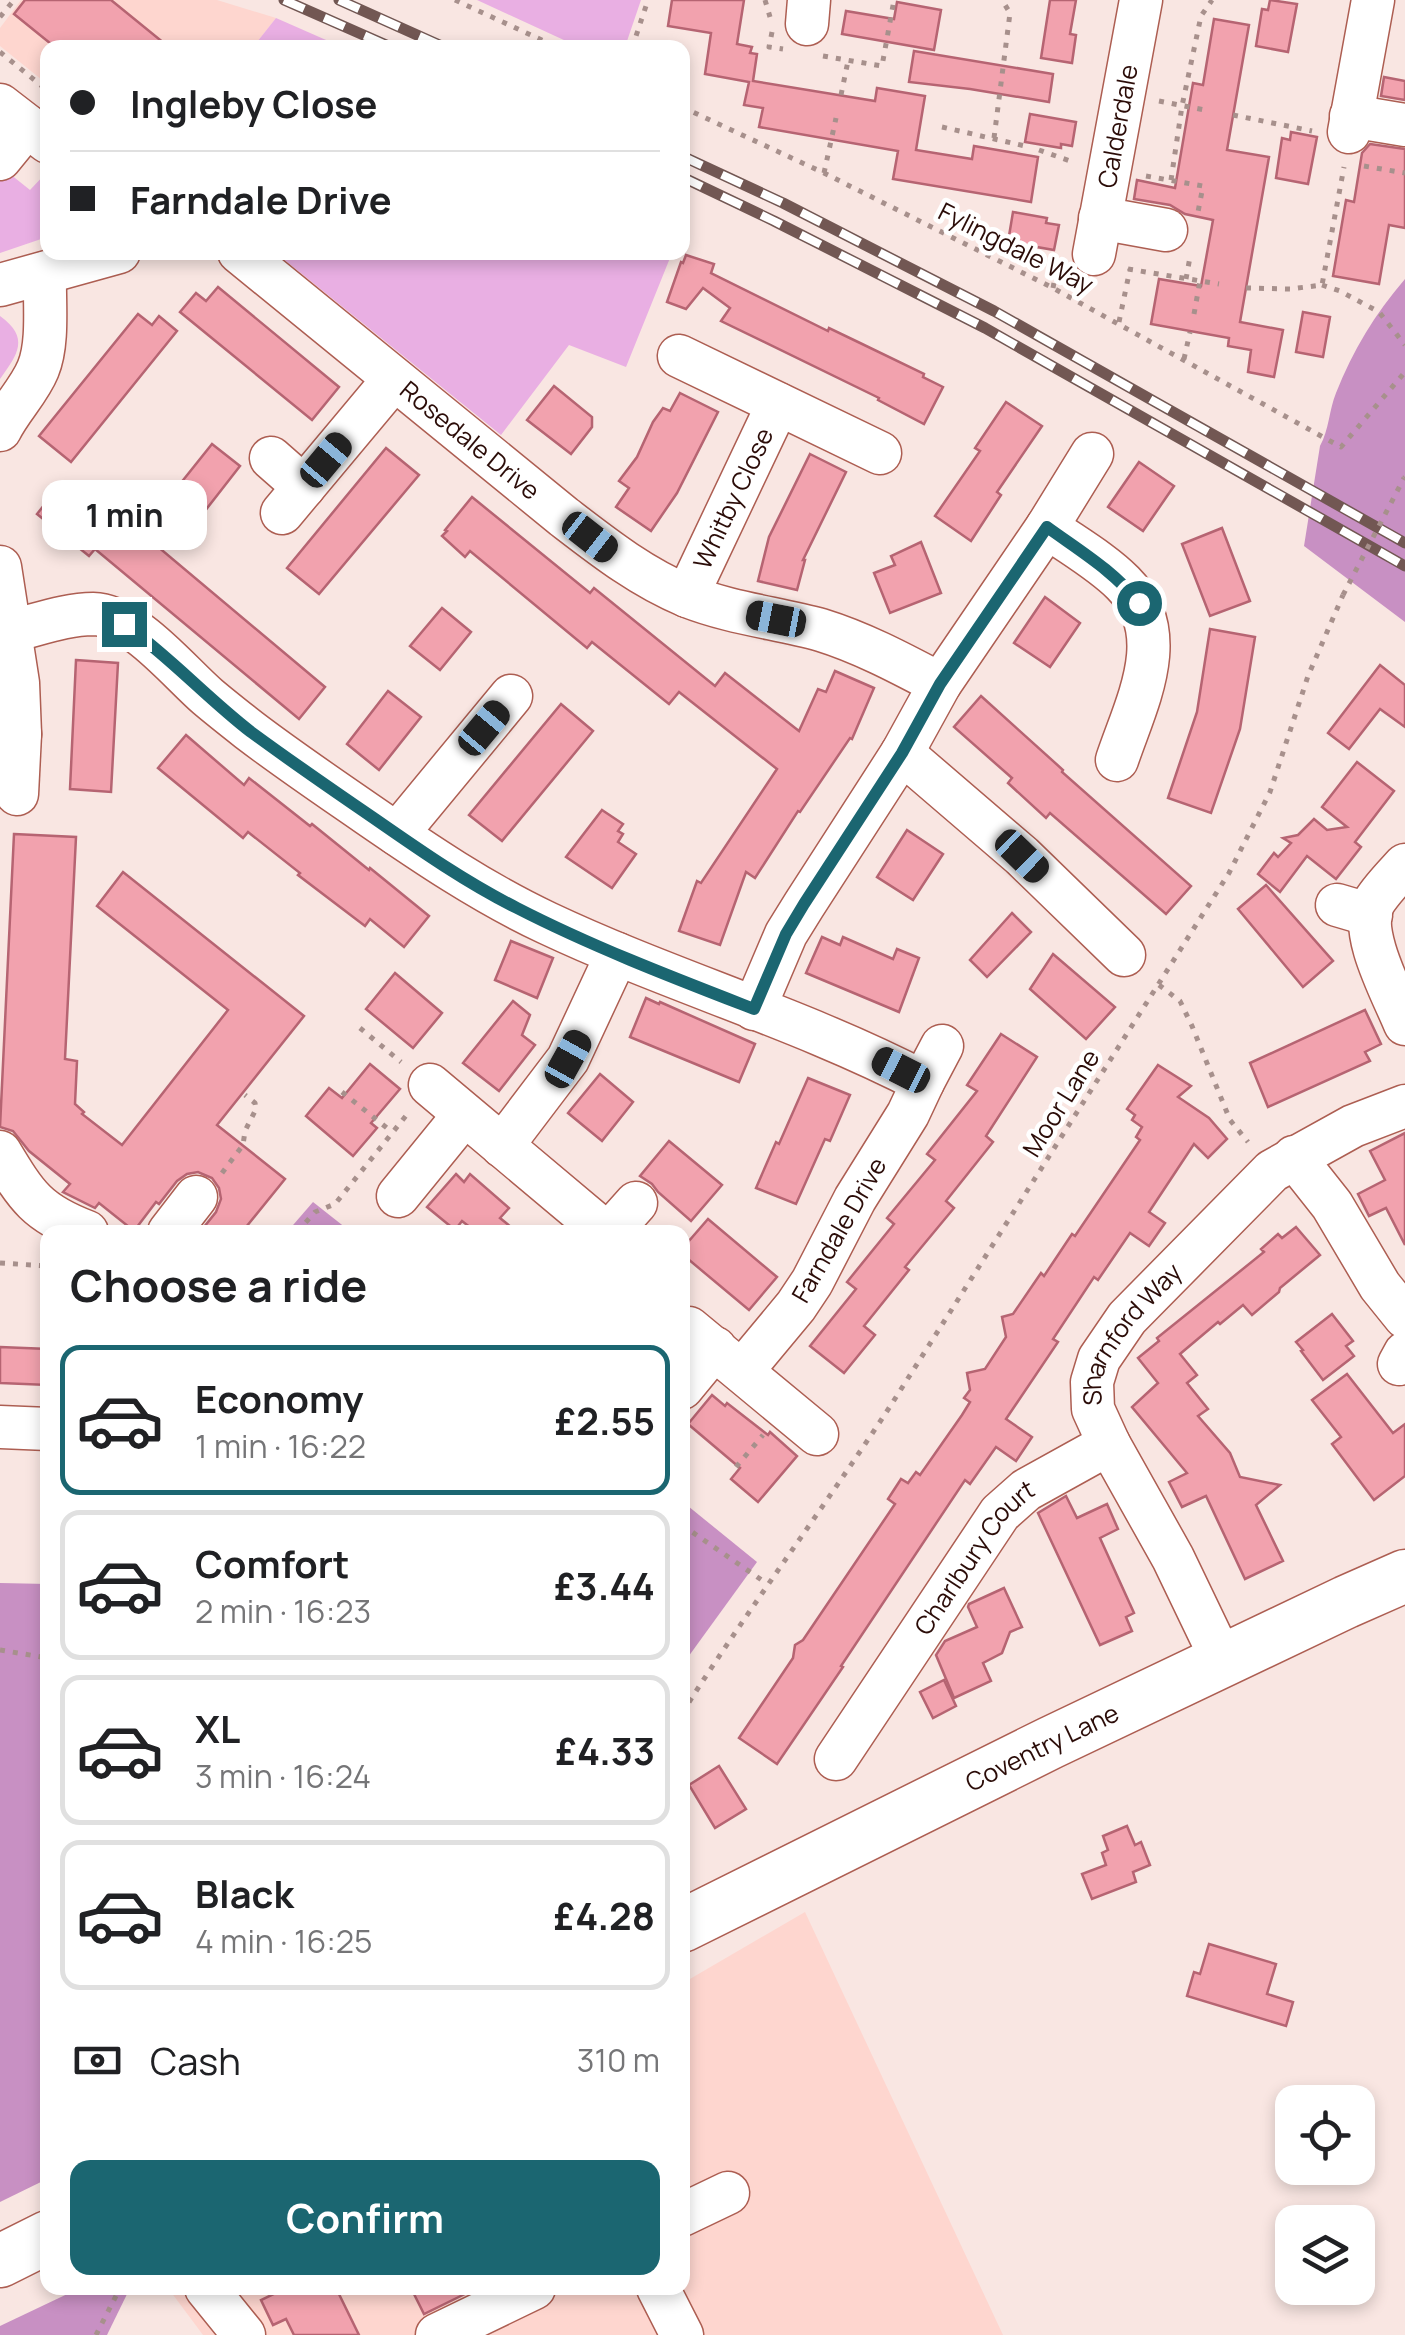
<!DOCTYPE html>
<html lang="en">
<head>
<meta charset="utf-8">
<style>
	body { margin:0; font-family:Manrope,sans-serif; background:#f6f6f6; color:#202124; height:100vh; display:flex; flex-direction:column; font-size:38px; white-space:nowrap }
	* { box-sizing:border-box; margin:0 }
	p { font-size:32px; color:#757577 }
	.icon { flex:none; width:55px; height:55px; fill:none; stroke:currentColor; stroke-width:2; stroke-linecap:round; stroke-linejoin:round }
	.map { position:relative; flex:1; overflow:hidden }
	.side { position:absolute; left:40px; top:1225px; width:650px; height:1070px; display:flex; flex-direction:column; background:#fff; border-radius:20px; box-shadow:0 5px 15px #0003 }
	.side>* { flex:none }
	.top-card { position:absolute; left:40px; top:40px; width:650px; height:220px; border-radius:20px; box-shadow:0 5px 15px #0003; display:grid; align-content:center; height:220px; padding:0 30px; background:#fff }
	.controls { position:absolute; left:1275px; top:2085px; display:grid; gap:20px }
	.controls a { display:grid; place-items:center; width:100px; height:100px; border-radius:20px; background:#fff; box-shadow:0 5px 15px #0003; font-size:50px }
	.end { position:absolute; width:45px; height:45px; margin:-22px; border:12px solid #1b6671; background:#fff; box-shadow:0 0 0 5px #fff }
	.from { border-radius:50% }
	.bubble { position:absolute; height:70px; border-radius:20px; background:#fff; box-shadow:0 5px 15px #0003; font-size:32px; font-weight:700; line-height:70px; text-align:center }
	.car { position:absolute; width:30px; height:60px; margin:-30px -15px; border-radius:12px; box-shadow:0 0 8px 2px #0007; background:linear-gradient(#222 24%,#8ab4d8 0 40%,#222 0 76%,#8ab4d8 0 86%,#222 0) }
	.top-card b { display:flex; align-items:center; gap:35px; height:95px; font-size:38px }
	.top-card b+b { border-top:2px solid #e0e0e0 }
	.top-card i { width:25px; height:25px; background:#202124 }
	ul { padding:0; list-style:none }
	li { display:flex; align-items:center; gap:30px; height:150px; margin:0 20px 15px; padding:0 10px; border:5px solid #e0e0e0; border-radius:20px }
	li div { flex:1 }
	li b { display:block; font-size:38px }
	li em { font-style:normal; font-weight:700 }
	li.active { border-color:#1b6671 }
	li>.icon { width:90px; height:90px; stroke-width:1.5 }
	h2 { padding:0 30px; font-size:45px; line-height:120px }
	.pay { display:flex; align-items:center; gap:25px; height:110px; padding:0 30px; font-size:38px }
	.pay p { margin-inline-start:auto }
	.primary-button { display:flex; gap:20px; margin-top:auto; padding:20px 30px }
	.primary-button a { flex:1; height:115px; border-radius:20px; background:#1b6671; color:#fff; font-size:40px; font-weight:700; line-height:115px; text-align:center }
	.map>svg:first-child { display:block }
	.built { fill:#fed6cf }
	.green { fill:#e9afe3 }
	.forest { fill:#c890c3 }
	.building { fill:#f2a2ae; stroke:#b66472; stroke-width:2.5 }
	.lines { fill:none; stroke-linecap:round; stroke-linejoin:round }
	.minor-casing { stroke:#ad5e52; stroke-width:45 }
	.major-casing { stroke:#ad5e52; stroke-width:55 }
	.path { stroke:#a7908c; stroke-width:5; stroke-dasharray:5 8; stroke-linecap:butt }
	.minor { stroke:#fff; stroke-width:42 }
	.major { stroke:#fff; stroke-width:52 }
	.rail-casing { stroke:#725753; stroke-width:11 }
	.rail { stroke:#fff; stroke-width:8; stroke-dasharray:22; stroke-linecap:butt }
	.path-bridge { stroke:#a7908c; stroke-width:5; stroke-dasharray:5 8; stroke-linecap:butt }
	.route { stroke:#1b6671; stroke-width:12 }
	.labels { text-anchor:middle; stroke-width:9; stroke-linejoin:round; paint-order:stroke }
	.street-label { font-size:25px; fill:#2b0c08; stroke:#fff }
</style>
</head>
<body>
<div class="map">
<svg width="1405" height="2335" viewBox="0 0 1405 2335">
	<rect width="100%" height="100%" fill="#f9e6e2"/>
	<g class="built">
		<polygon points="21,0 217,0 276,18 253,47 48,48 47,84 0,46 0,28"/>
		<polygon points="805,1912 1003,2335 203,2335 168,2288 682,2288 683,1983"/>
	</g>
	<g class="green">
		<polygon points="477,0 641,0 625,47 579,47"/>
		<polygon points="276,18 342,47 253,47"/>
		<polygon points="0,166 30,190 48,171 47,237 0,253"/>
		<polygon points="276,253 672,253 626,367 569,345 501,435"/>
		<path d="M0 316C30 338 18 354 0 379Z"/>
	</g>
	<g class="forest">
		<path d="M1405 279V622L1304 546 1320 446C1329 430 1329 410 1336 393 1353 350 1375 314 1405 279Z"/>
		<polygon points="313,1202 351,1232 287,1232"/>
		<polygon points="683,1502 757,1562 683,1664"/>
		<polygon points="0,1583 48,1584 47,2179 0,2202"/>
		<polygon points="80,2288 130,2288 107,2335 0,2335 0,2326"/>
	</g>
	<g class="building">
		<polygon points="25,0 111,0 170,48 56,48 14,14"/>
		<polygon points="672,0 744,0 737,44 752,47 750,53 757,54 753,81 875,101 877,88 925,96 916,150 972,159 974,146 1038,157 1031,202 893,179 898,151 759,127 763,108 744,105 749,82 705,74 711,33 668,26"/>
		<polygon points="1050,0 1076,0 1070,34 1076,35 1072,63 1041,58"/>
		<polygon points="1270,0 1297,4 1288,52 1256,46 1262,9 1268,10"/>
		<polygon points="897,2 941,10 934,50 842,34 846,11 894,19"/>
		<polygon points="1214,19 1249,25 1227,150 1269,157 1240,322 1283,330 1274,377 1248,372 1251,350 1228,346 1229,338 1151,324 1159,279 1201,286 1213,220 1185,214 1170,205 1134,199 1137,180 1175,188 1193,83 1203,85"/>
		<polygon points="914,51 1053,74 1049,102 970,89 909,82"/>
		<polygon points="1384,77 1405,81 1405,100 1381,96"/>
		<polygon points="1030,114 1076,122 1072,146 1061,144 1061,148 1025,142"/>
		<polygon points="1291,132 1317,137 1308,184 1276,178 1282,138 1290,140"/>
		<polygon points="1370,144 1405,149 1405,228 1389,225 1379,284 1333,276 1346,200 1354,202 1362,153"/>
		<polygon points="1013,212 1047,218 1046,223 1059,225 1054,250 1008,242"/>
		<polygon points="686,255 714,264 711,273 828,331 829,328 858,342 924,374 923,377 943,387 924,424 878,400 879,398 721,321 730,308 703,288 686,309 667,302 681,262 683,263"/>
		<polygon points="218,287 339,387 312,420 180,312 196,293 206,301"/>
		<polygon points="1303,312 1330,317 1323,357 1296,352"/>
		<polygon points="138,314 152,325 159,316 177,331 71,462 39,436"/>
		<polygon points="554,386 592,417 592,427 571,454 527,420"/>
		<polygon points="680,393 718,412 677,493 651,531 616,507 629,488 619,481 637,457 653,422 663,408 670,411"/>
		<polygon points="1006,402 1042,426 997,492 1001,495 971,541 935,516 980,451 975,448"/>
		<polygon points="212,444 240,466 201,516 172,494"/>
		<polygon points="386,448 419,475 319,594 287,568"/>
		<polygon points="810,454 846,472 803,560 805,560 797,590 758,581 769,537"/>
		<polygon points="1139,462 1174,486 1143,531 1108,507"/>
		<polygon points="61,484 130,540 138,530 325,687 299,719 95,549 89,556 37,514"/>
		<polygon points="472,497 590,593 594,588 715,686 725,673 799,731 818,689 826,692 835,671 874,688 852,739 850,738 800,812 798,811 755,878 746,872 720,945 679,931 697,881 701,883 777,769 679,692 669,704 592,642 587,648 470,551 465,557 442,536 447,531 445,530"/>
		<polygon points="1222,528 1250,601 1210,616 1182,544"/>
		<polygon points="921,542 941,593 890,613 874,573 895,565 891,556"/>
		<polygon points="1045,597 1080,623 1050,667 1014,643"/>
		<polygon points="442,608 471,632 440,670 410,646"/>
		<polygon points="1210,629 1255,637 1240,729 1211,813 1168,798 1197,712"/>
		<polygon points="76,660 118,663 111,792 70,789"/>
		<polygon points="1380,665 1405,685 1405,727 1380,709 1349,749 1328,733"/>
		<polygon points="388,691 421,717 379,770 347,744"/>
		<polygon points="981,696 1063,770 1062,772 1191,886 1166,914 1050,813 1046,818 1008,783 1012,778 954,727"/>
		<polygon points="561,704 593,731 502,841 469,815"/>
		<polygon points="186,735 244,785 249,778 310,826 312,824 369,870 370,868 429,916 404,947 370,919 365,926 298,875 300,873 248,832 243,838 158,768"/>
		<polygon points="1357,762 1394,791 1355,842 1361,847 1336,879 1307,856 1280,892 1258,874 1274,853 1278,857 1291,843 1283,838 1298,835 1314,819 1327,830 1347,827 1322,807"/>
		<polygon points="602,810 623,824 618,831 623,834 618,842 636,854 612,888 566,857"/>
		<polygon points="907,830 943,854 913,900 877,877"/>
		<polygon points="14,834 76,837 65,1059 77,1061 75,1104 84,1112 82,1114 122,1145 228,1010 97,906 123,872 304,1016 217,1125 285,1179 242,1232 200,1232 216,1212 221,1199 219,1188 212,1178 198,1172 187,1174 177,1181 159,1204 156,1202 134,1231 99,1203 95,1208 63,1192 70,1184 29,1151 13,1131 0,1127"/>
		<polygon points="1266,885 1333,961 1303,987 1238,909"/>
		<polygon points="1012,913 1031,932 987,977 970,960"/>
		<polygon points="822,937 840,945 843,937 893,959 897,949 919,958 899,1012 806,973"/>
		<polygon points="511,941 553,958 537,998 495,980"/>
		<polygon points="1053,954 1115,1007 1086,1039 1030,989"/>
		<polygon points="395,973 442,1013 413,1048 366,1009"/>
		<polygon points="646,998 659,1004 660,1002 755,1044 739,1082 630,1037"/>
		<polygon points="513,1001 530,1015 522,1035 535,1045 499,1091 463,1063"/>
		<polygon points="1365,1010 1381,1044 1365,1052 1370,1061 1268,1107 1250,1063"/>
		<polygon points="1001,1034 1037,1057 986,1136 993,1142 946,1201 954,1208 905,1267 909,1270 864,1326 875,1335 844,1373 810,1346 856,1289 847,1282 894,1224 887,1218 935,1160 927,1154 977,1091 967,1085"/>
		<polygon points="370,1064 400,1089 371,1123 377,1128 353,1156 306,1116 329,1088 342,1098"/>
		<polygon points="1158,1065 1191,1086 1178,1097 1209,1118 1227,1139 1208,1158 1194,1144 1149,1212 1165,1223 1149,1246 1130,1233 1098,1280 1094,1277 1053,1339 1058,1342 1006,1419 1032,1437 1016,1461 996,1447 970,1484 965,1480 841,1666 843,1667 777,1764 739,1738 793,1658 795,1645 803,1640 895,1504 888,1499 901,1479 908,1483 916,1472 920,1475 962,1415 970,1402 964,1398 970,1390 967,1373 985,1369 1006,1337 1002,1317 1013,1314 1041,1273 1044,1276 1072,1234 1075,1236 1140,1140 1136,1137 1142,1127 1132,1120 1135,1115 1127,1109"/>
		<polygon points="600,1074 633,1102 602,1141 568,1113"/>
		<polygon points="808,1078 850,1095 830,1141 825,1139 796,1204 756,1188 776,1142 779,1144"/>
		<polygon points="1405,1133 1405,1245 1386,1208 1369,1216 1358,1194 1385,1180 1370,1151"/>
		<polygon points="669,1141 722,1185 691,1221 658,1192 652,1184 640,1176"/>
		<polygon points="456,1174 464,1182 470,1174 509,1208 500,1218 517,1232 476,1232 462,1221 455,1230 427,1207"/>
		<polygon points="708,1219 777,1277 749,1310 682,1254 682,1249"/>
		<polygon points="1296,1227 1320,1255 1280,1288 1279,1292 1252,1315 1243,1305 1220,1324 1218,1322 1180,1354 1197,1375 1187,1383 1208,1409 1198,1416 1230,1453 1240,1477 1280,1485 1256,1505 1283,1561 1245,1579 1206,1496 1182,1507 1169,1482 1187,1473 1132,1407 1158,1383 1138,1358 1159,1341 1157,1338 1264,1252 1261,1249 1278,1234 1282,1238"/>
		<polygon points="1332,1314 1353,1341 1346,1346 1354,1356 1323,1380 1301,1351 1303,1350 1296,1342"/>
		<polygon points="0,1347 48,1349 48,1385 0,1383"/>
		<polygon points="1347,1374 1393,1433 1405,1424 1405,1476 1374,1500 1332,1444 1341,1437 1312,1400"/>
		<polygon points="712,1395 725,1406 727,1403 768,1435 770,1432 797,1456 758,1502 731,1479 740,1468 688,1424"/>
		<polygon points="1066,1496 1077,1518 1107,1504 1118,1529 1100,1538 1134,1613 1126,1617 1132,1631 1100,1645 1038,1513"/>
		<polygon points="1004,1588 1022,1627 1010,1632 1002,1653 983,1663 991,1681 954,1698 936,1655 945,1641 977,1627 968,1607 969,1604"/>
		<polygon points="944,1680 956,1706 933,1718 920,1692"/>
		<polygon points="719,1766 746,1809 715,1828 689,1785"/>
		<polygon points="1127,1826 1135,1845 1141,1842 1150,1865 1133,1872 1136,1882 1092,1899 1082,1874 1106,1865 1102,1853 1108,1850 1103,1836"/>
		<polygon points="1209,1944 1276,1964 1267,1994 1293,2002 1286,2026 1187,1996 1194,1972 1200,1974"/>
		<polygon points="286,2288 336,2288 359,2335 294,2335 286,2319 273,2325 261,2300"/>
		<polygon points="411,2288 477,2288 424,2314"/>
	</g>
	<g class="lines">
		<defs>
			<g id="minor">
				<polyline points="807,24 809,0"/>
				<polyline points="0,105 48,142"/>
				<polyline points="1351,116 1405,125"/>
				<polyline points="1349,132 1373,0"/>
				<polyline points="0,159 27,126"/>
				<polyline points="1100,218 1166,230"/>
				<path id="s1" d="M239 252 564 517C603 547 641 577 687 596 730 613 777 618 821 630 863 643 902 664 940 684"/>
				<path id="s2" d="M1094 254 1141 0"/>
				<polyline points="0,285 119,252"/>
				<polyline points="679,356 880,453"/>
				<path d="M0 430C11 408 29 391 38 369 49 343 44 301 45 273"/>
				<polyline points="271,458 304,487"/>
				<polyline points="282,513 394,379"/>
				<path d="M1047 527C1072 545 1101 561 1123 583 1174 634 1136 703 1117 760"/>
				<polyline points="0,567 18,683 20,734 0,735"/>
				<path id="s3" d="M687 596 778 404"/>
				<path d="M11 631C37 625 66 614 93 614 134 615 178 671 208 697 221 708 235 719 249 730 287 759 327 786 366 813 424 853 483 893 547 923 670 981 802 1019 923 1082L908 1114 855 1199 812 1282 796 1306 742 1371"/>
				<polyline points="902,753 1022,856 1124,955"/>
				<polyline points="17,794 20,734"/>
				<polyline points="397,834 511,696"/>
				<path d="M1405 865C1395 876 1382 889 1374 902 1358 932 1393 994 1405 1024"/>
				<polyline points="1337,905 1371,915"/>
				<polyline points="754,1009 786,934 804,905 902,753 940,684 1047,527 1092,454"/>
				<polyline points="923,1082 942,1046"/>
				<polyline points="430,1085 605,1232"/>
				<polyline points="502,1146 568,1059 617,954"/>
				<path d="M0 1152C27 1197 37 1213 87 1232"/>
				<polyline points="1294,1157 1332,1205 1380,1286 1405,1317"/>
				<polyline points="398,1196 464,1115"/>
				<polyline points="169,1232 196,1197"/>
				<polyline points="610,1232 636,1203"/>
				<polyline points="689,1328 817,1434"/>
				<polyline points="1399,1364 1405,1353"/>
				<polyline points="682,1388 715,1348"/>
				<polyline points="0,1427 48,1429"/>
				<path id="s4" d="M1222 1660 1173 1558 1109 1444 1093 1409 1092 1382 1099 1359 1127 1318 1272 1171 1353 1126 1405 1106"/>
				<path id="s5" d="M836 1759 1000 1513 1026 1490 1109 1444"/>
				<polyline points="682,2215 728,2193"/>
				<polyline points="206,2288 244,2335"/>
				<polyline points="658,2288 682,2335"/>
				<polyline points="437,2335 534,2288"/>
			</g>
			<g id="major">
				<path id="s6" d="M682 1926 1050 1743 1346 1602 1405 1576"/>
				<polyline points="0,2261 48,2237"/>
			</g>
		</defs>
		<use href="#minor" class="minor-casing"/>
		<use href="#major" class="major-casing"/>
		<g class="path">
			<polyline points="455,0 559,48"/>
			<polyline points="765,0 770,17"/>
			<polyline points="0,17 14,0"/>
			<polyline points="772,32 769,47 783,49"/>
			<polyline points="632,48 648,0"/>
			<polyline points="0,52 48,91"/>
			<polyline points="823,56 882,66 894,0"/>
			<polyline points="841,95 848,61"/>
			<polyline points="1159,101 1205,110"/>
			<polyline points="682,107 824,173 1053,288 1341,447 1405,372"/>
			<polyline points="1233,115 1312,131"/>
			<polyline points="942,127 1025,146"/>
			<polyline points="994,138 1010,13 1002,0"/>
			<polyline points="1039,150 1073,162"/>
			<polyline points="1364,166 1405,173"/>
			<polyline points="824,173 836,118"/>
			<polyline points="1146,176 1203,186 1198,212"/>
			<polyline points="1171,180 1182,106 1201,16 1212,0"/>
			<polyline points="1128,269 1219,284"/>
			<polyline points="1186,279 1190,257"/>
			<polyline points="1322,285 1340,291 1379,312 1405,345"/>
			<polyline points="1053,288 1058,262"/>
			<polyline points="1246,288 1290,289 1322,285 1344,167"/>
			<polyline points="1194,314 1200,281"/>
			<polyline points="1119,322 1130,269"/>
			<polyline points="1184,359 1190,332"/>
			<polyline points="1404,478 1405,477"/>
			<polyline points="1159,985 1180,1001 1192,1026 1230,1120 1248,1142"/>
			<polyline points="360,1028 401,1062"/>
			<polyline points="342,1092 392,1132"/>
			<polyline points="222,1173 243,1145 245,1131 256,1109 255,1103 245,1095"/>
			<polyline points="297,1232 315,1212 335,1204 409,1112"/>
			<polyline points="0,1263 48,1266"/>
			<polyline points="736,1467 763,1435"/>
			<polyline points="682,1525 766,1583"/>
			<polyline points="0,1650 48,1658"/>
			<path d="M682 1713C749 1608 823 1509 891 1405L1229 873 1270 792 1308 676 1343 595"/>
			<polyline points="96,2335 120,2288"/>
		</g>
		<use href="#minor" class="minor"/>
		<use href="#major" class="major"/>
		<defs>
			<g id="rail">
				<polyline points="284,0 393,48"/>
				<polyline points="339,0 446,48"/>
				<polyline points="682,156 783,203 994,311 1405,543"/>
				<polyline points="682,177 774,221 985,328 1405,566"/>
			</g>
		</defs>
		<use href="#rail" class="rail-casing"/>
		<use href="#rail" class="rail"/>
		<polyline class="path-bridge" points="1343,595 1404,478"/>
	</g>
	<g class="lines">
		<path class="route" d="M124 624C169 656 207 698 251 732 292 762 334 791 375 819 421 851 467 883 517 908 593 947 674 978 754 1009L786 934 804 904 902 753 940 684 1047 527C1080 551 1114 571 1139 603"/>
	</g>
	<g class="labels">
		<g class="street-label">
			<text dy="9" stroke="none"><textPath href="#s2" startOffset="130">Calderdale</textPath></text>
			<text transform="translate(1016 248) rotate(27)" y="9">Fylingdale Way</text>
			<text dy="9" stroke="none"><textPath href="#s1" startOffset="298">Rosedale Drive</textPath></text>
			<text dy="9" stroke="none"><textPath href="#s3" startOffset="108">Whitby Close</textPath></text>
			<text transform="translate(1061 1103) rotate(-58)" y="9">Moor Lane</text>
			<text transform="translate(839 1230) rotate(-60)" y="9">Farndale Drive</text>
			<text dy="9" stroke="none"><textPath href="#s4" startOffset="370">Sharnford Way</textPath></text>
			<text dy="9" stroke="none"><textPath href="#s5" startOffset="245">Charlbury Court</textPath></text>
			<text dy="9" stroke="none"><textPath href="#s6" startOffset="402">Coventry Lane</textPath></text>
		</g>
	</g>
</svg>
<div class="controls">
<a><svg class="icon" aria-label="locate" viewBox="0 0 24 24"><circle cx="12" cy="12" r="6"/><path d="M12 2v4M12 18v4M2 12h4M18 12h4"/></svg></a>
<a><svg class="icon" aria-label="layers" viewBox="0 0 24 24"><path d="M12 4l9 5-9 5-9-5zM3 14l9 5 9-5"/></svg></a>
</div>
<i class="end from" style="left:1139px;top:603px"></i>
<i class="end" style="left:124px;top:624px"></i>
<div class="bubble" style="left:42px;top:480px;width:165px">1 min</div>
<i class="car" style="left:326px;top:460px;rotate:40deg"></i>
<i class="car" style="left:590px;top:537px;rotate:128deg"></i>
<i class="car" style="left:776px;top:619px;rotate:281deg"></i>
<i class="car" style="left:484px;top:728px;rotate:40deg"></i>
<i class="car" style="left:1022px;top:856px;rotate:134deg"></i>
<i class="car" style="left:568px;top:1059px;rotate:29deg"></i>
<i class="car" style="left:901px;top:1070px;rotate:297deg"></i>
<div class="top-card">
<b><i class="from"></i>Ingleby Close</b>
<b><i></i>Farndale Drive</b>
</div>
<section class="side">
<h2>Choose a ride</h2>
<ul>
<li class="active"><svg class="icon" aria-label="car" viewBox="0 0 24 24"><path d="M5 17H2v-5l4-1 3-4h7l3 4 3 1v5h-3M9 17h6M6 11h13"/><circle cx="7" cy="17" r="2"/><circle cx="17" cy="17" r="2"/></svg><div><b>Economy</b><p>1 min · 16:22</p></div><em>£2.55</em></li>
<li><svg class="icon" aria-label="car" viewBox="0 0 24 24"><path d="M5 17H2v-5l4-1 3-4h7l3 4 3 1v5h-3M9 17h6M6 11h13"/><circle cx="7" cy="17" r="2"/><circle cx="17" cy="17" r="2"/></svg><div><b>Comfort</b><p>2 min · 16:23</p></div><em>£3.44</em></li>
<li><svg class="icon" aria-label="car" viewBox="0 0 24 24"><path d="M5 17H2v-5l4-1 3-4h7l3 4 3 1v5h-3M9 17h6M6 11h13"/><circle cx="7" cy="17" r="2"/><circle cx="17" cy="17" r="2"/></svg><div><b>XL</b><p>3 min · 16:24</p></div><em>£4.33</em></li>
<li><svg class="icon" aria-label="car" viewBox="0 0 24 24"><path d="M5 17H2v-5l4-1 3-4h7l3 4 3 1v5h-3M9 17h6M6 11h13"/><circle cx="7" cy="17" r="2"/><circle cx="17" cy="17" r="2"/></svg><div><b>Black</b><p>4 min · 16:25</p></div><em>£4.28</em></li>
</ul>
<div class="pay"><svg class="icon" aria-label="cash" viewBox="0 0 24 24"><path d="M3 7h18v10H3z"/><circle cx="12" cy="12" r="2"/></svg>Cash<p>310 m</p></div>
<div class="primary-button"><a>Confirm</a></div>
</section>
</div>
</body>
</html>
